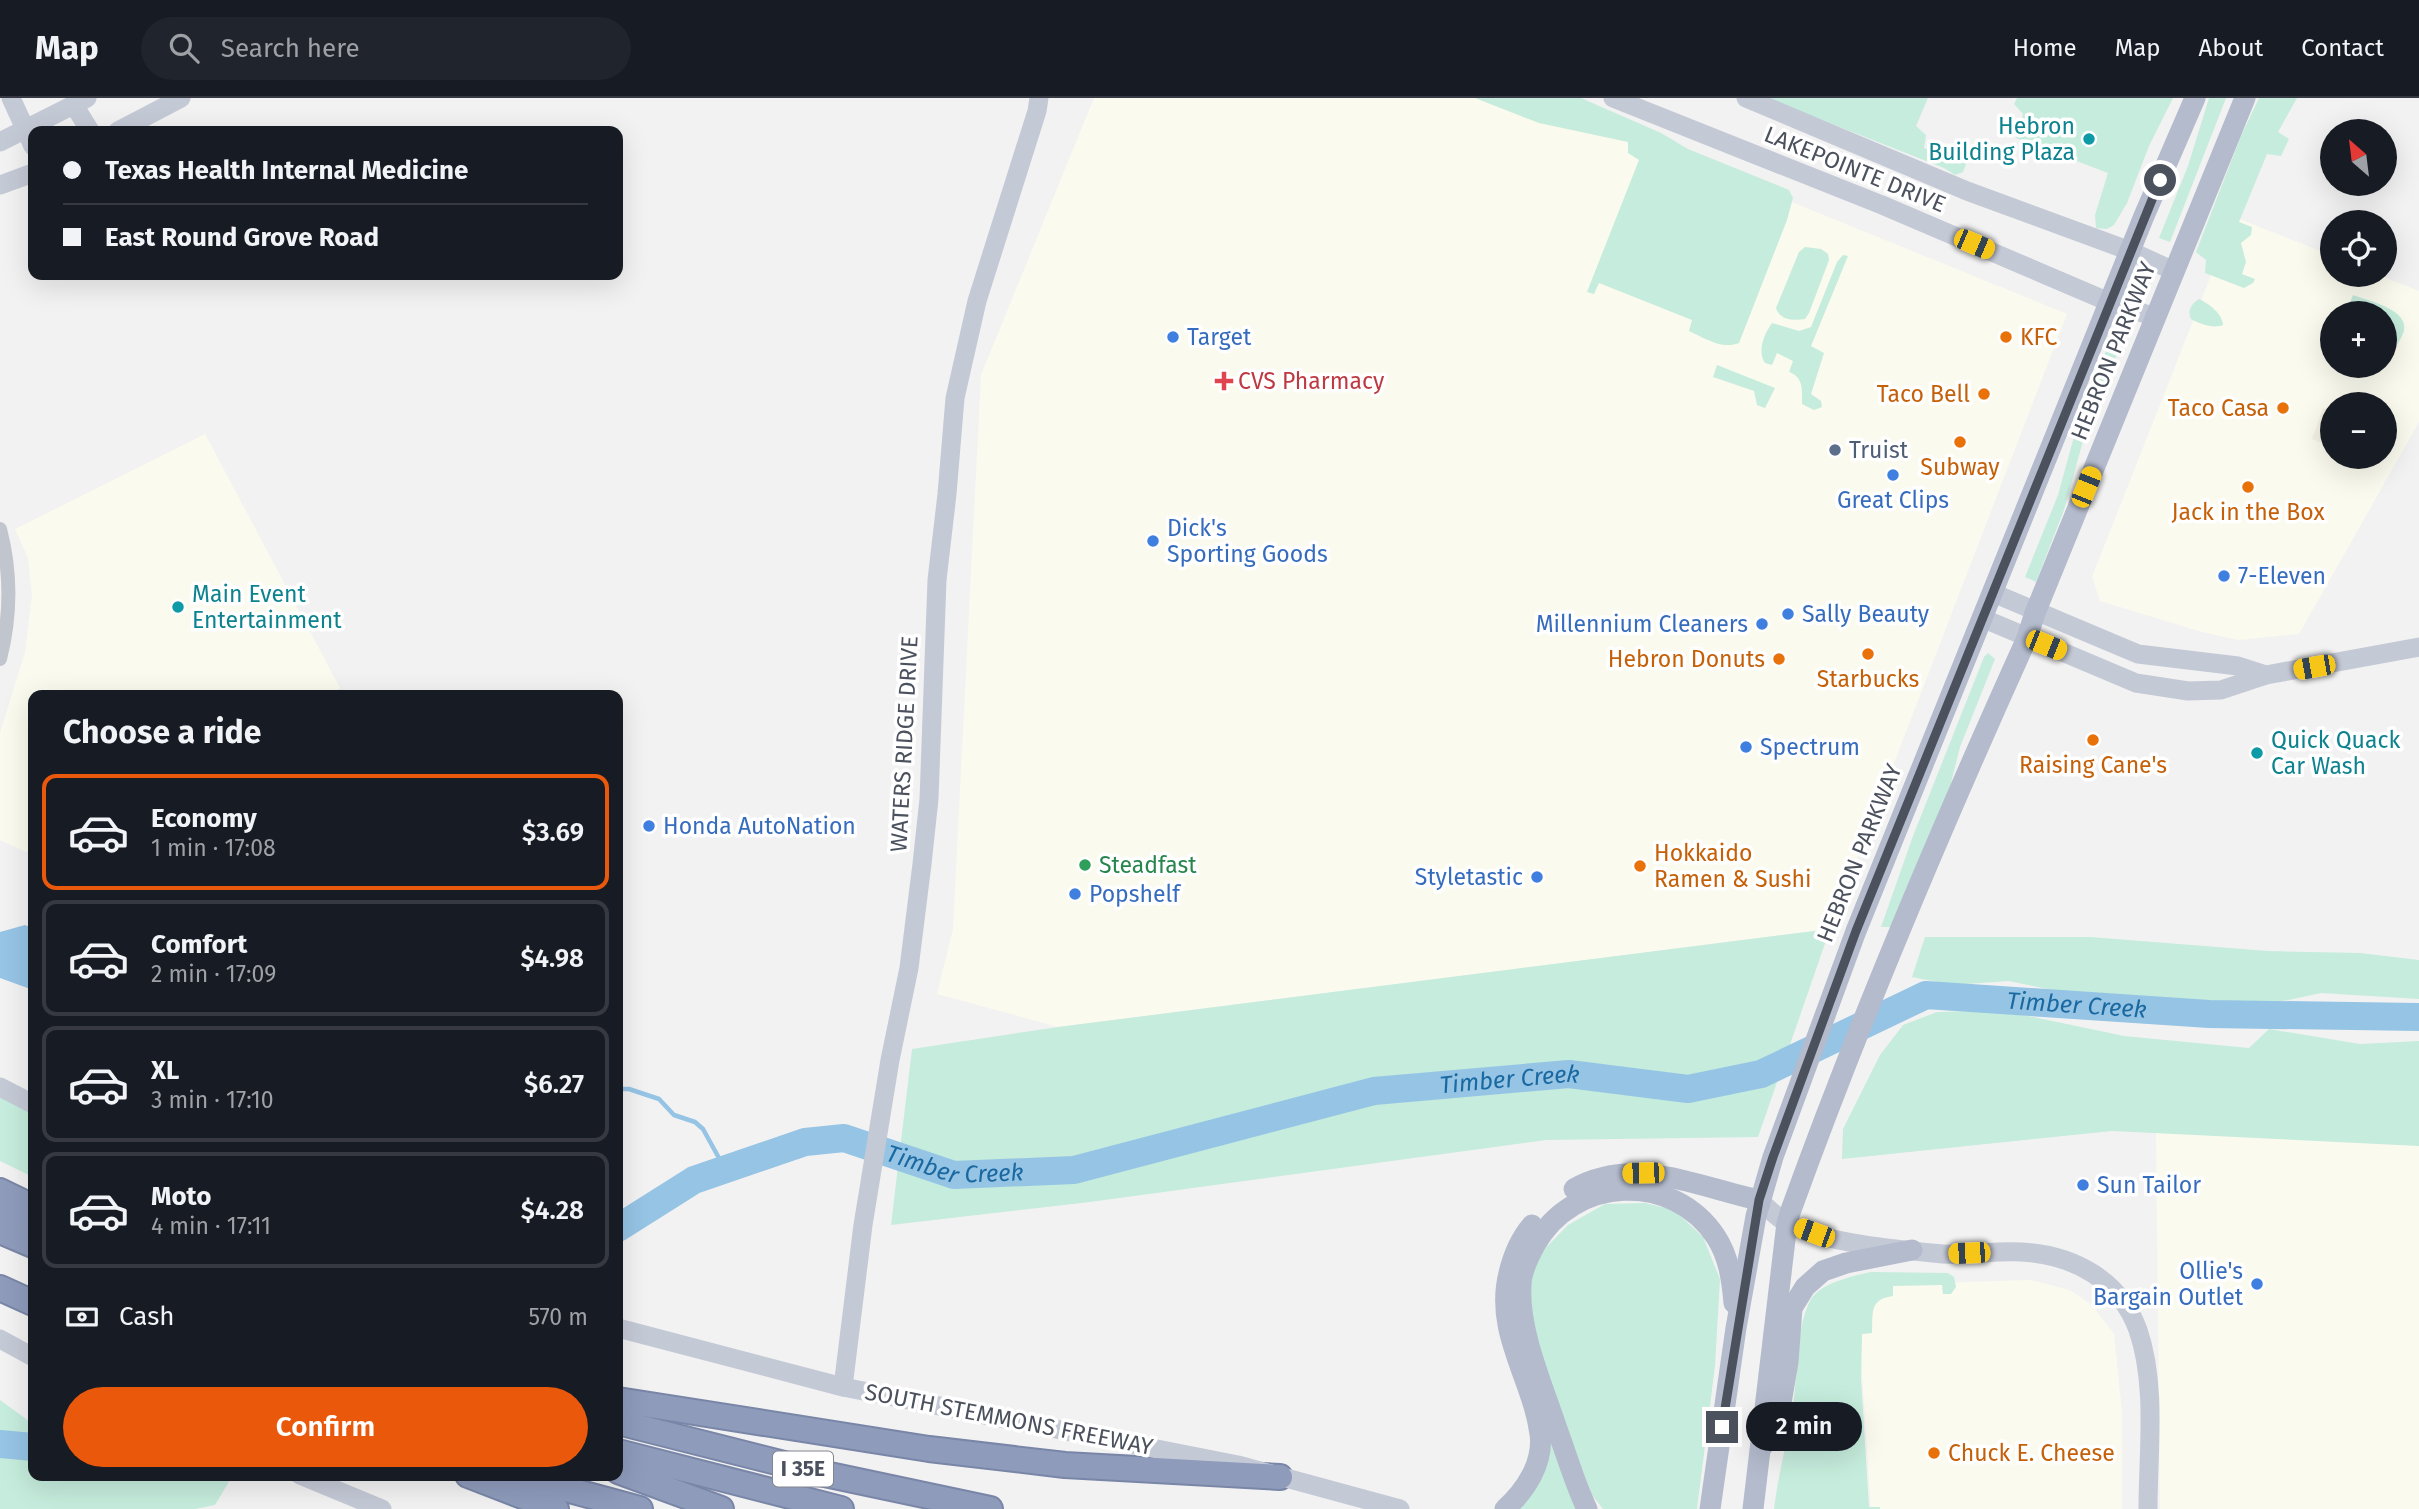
<!DOCTYPE html>
<html lang="en">
<head>
<meta charset="utf-8">
<style>
	body { margin:0; font-family:"Fira Sans",sans-serif; background:#20242c; color:#f1f3f6; height:100vh; display:flex; flex-direction:column; font-size:26px; white-space:nowrap }
	* { box-sizing:border-box; margin:0 }
	p { font-size:23px; color:#9ea1a6 }
	.icon { flex:none; width:38px; height:38px; fill:none; stroke:currentColor; stroke-width:2; stroke-linecap:round; stroke-linejoin:round }
	.map { position:relative; flex:1; overflow:hidden }
	.sheet { position:absolute; left:28px; top:592px; width:595px; height:791px; display:flex; flex-direction:column; background:#171b24; border-radius:14px; box-shadow:0 7px 28px #0002 }
	.sheet>* { flex:none }
	.guide { position:absolute; left:28px; top:28px; width:595px; height:154px; border-radius:14px; box-shadow:0 7px 28px #0002; display:grid; align-content:center; height:154px; padding:0 35px; background:#171b24 }
	.needle { width:46px; rotate:332deg }
	.buttons { position:absolute; left:2320px; top:21px; display:grid; gap:14px }
	.buttons a { display:grid; place-items:center; width:77px; height:77px; border-radius:50%; background:#171b24; box-shadow:0 7px 28px #0002; font-size:35px }
	.end { position:absolute; width:32px; height:32px; margin:-16px; border:9px solid #4b515d; background:#fff; box-shadow:0 0 0 4px #fff }
	.from { border-radius:50% }
	.bubble { position:absolute; height:49px; border-radius:24px; background:#171b24; box-shadow:0 7px 28px #0002; font-size:23px; font-weight:600; line-height:49px; text-align:center }
	.car { position:absolute; width:21px; height:42px; margin:-21px -10px; border-radius:9px; box-shadow:0 0 5px 2px #0007; background:linear-gradient(#f5c518 24%,#345 0 40%,#f5c518 0 76%,#345 0 86%,#f5c518 0) }
	.guide b { display:flex; align-items:center; gap:24px; height:66px; font-size:26px }
	.guide b+b { border-top:2px solid #363941 }
	.guide i { width:18px; height:18px; background:#f1f3f6 }
	ul { padding:0; list-style:none }
	li { display:flex; align-items:center; gap:21px; height:116px; margin:0 14px 10px; padding:0 21px; border:4px solid #363941; border-radius:14px }
	li div { flex:1 }
	li b { display:block; font-size:26px }
	li em { font-style:normal; font-weight:600 }
	li.selected { border-color:#ea580c }
	li>.icon { width:63px; height:63px; stroke-width:1.5 }
	h2 { padding:0 35px; font-size:32px; line-height:84px }
	.pay { display:flex; align-items:center; gap:18px; height:77px; padding:0 35px; font-size:26px }
	.pay p { margin-inline-start:auto }
	.cta { display:flex; gap:14px; margin-top:auto; padding:14px 35px }
	.cta a { flex:1; height:80px; border-radius:42px; background:#ea580c; color:#fff; font-size:28px; font-weight:600; line-height:80px; text-align:center }
	header { display:flex; align-items:center; gap:42px; box-sizing:border-box; height:98px; padding:0 35px; background:#171b24; border-bottom:2px solid #363941 }
	header strong { font-size:33px }
	nav { display:flex; gap:38px; margin-inline-start:auto; font-size:24px }
	.search { width:490px; height:63px; background:#20242c; display:flex; align-items:center; gap:18px; box-sizing:border-box; padding:0 24px; border-radius:38px; color:#9ea1a6; font-size:26px }
	.map>svg:first-child { display:block }
	.commercial { fill:#fbfaee; fill-rule:evenodd }
	.green { fill:#c5ecdc }
	.sand { fill:#f3f1e4 }
	.water { fill:#96c4e5 }
	.lines { fill:none; stroke-linecap:round; stroke-linejoin:round }
	.stream { stroke:#96c4e5; stroke-width:4.5 }
	.river { stroke:#96c4e5; stroke-width:28 }
	.highway-casing { stroke:#7986a7; stroke-width:28 }
	.street { stroke:#c1c6ce; stroke-width:14 }
	.secondary { stroke:#c4c9d6; stroke-width:19 }
	.primary { stroke:#b4bbcd; stroke-width:21 }
	.highway { stroke:#8e9bbb; stroke-width:24 }
	.route { stroke:#4b515d; stroke-width:9 }
	.culture-dot { fill:#0f9aa8; stroke:#fff; stroke-width:2.5 }
	.shop-dot { fill:#3f7fe0; stroke:#fff; stroke-width:2.5 }
	.food-dot { fill:#e8710a; stroke:#fff; stroke-width:2.5 }
	.health-dot { fill:#e0444e; stroke:#fff; stroke-width:2.5 }
	.service-dot { fill:#5c6f8a; stroke:#fff; stroke-width:2.5 }
	.leisure-dot { fill:#2e9e5b; stroke:#fff; stroke-width:2.5 }
	.labels { text-anchor:middle; stroke-width:7; stroke-linejoin:round; paint-order:stroke }
	.shield { fill:#fff; stroke:#81858e; stroke-width:2 }
	.shield-label { font-size:21px; font-weight:bold; fill:#4b515d }
	.culture-label { font-size:23px; fill:#0d838f; stroke:#fff; text-anchor:start }
	.street-label { font-size:23px; fill:#4b515d; stroke:#fff }
	.shop-label { font-size:23px; fill:#366cbe; stroke:#fff; text-anchor:start }
	.food-label { font-size:23px; fill:#c56008; stroke:#fff }
	.health-label { font-size:23px; fill:#be3a42; stroke:#fff; text-anchor:start }
	.service-label { font-size:23px; fill:#4e5e75; stroke:#fff; text-anchor:start }
	.leisure-label { font-size:23px; fill:#27864d; stroke:#fff; text-anchor:start }
	.water-label { font-size:24px; font-style:italic; fill:#1a69a1; stroke:#fff }
</style>
</head>
<body>
<header>
<strong>Map</strong>
<div class="search"><svg class="icon" aria-label="search" viewBox="0 0 24 24"><circle cx="10" cy="10" r="6"/><path d="M15 15l6 6"/></svg>Search here</div>
<nav><a>Home</a><a>Map</a><a>About</a><a>Contact</a></nav>
</header>
<div class="map">
<svg width="2419" height="1411" viewBox="0 0 2419 1411">
	<rect width="100%" height="100%" fill="#f3f2f2"/>
	<g class="commercial">
		<polygon points="1094,0 1536,0 2067,216 1830,831 1058,929 937,896 953,831 981,277"/>
		<path d="M2234 119 2333 158V177H2379L2419 193V324L2299 536 2239 542 2202 534 2100 503 2092 479ZM2333 215H2385V268H2333ZM2333 306H2385V359H2333Z"/>
		<polygon points="205,336 340,590 328,597 33,597 33,750 26,754 0,742 0,635 25,554 32,497 28,460 15,431"/>
		<polygon points="2156,1032 2419,1044 2419,1411 2160,1411"/>
		<polygon points="2030,1182 2070,1192 2092,1207 2114,1236 2122,1315 2122,1411 1871,1411 1859,1231 1874,1187"/>
	</g>
	<g class="green">
		<path d="M1475 0H1581L1661 35 1688 51 1789 92 1793 100 1787 122 1739 245C1721 252 1705 240 1689 233L1692 222 1599 185 1594 196 1587 194 1639 62 1628 55V44L1539 25Z"/>
		<polygon points="1766,0 1928,0 1916,28 1926,37 1924,50 1956,64 1963,55 1967,53 1971,55 1963,74 1955,77 1944,70"/>
		<polygon points="2017,0 2173,0 2149,48 2127,105 2114,127 2107,131 2096,130 2095,117 2108,75 2016,40 2023,16 2014,6"/>
		<polygon points="2209,0 2226,0 2170,144 2159,140 2188,68"/>
		<polygon points="2259,0 2297,0 2278,34 2289,41 2281,58 2267,56 2239,124 2252,129 2251,137 2241,145 2246,164 2242,176 2255,181 2253,185 2244,190 2205,175 2206,162 2196,154 2241,38"/>
		<path d="M1805 149 1821 151 1828 156 1829 162 1809 215 1805 221C1793 223 1780 222 1776 210L1799 154Z"/>
		<path d="M1843 157 1848 158 1811 248 1824 255 1811 296 1821 303 1822 309 1814 312 1802 306C1802 293 1804 279 1789 274L1793 263 1777 255 1772 267 1765 265C1757 253 1764 236 1772 225L1799 233 1811 229 1837 164Z"/>
		<path d="M2353 197C2368 203 2409 211 2404 233 2401 242 2394 251 2390 258L2385 256V215H2346Z"/>
		<path d="M2199 201C2209 206 2222 215 2223 227 2213 231 2200 226 2191 221 2187 213 2191 206 2199 201Z"/>
		<polygon points="2116,229 2125,232 2125,237 2086,332 2064,412 2036,484 2025,479 2058,397 2081,313"/>
		<polygon points="1717,267 1775,290 1765,310 1757,307 1754,293 1713,279"/>
		<polygon points="1988,555 1995,561 1960,649 1949,693 1893,829 1881,829 1913,738 1984,559"/>
		<polygon points="1830,831 1758,1039 1546,1042 1090,1104 891,1127 912,951 1058,929"/>
		<polygon points="1925,839 2090,839 2268,853 2360,855 2419,862 2419,901 2321,895 2265,907 2198,908 2066,895 2009,883 1952,887 1912,879"/>
		<polygon points="1976,913 2019,916 2124,938 2249,950 2269,931 2360,946 2419,943 2419,1048 2112,1033 1842,1061 1843,1031 1880,957 1903,927 1937,914"/>
		<polygon points="0,995 33,1011 33,1079 0,1063"/>
		<polygon points="1645,1105 1674,1112 1703,1139 1720,1181 1715,1268 1697,1411 1603,1411 1592,1397 1536,1250 1526,1201 1534,1162 1568,1127 1605,1106"/>
		<path d="M1871 1174 1948 1175 1954 1179 1956 1189 1951 1196H1943L1942 1187 1893 1188V1198C1869 1201 1873 1215 1872 1235L1862 1236 1861 1281 1869 1409H1880V1411H1774C1778 1378 1786 1348 1792 1315 1798 1283 1795 1232 1810 1203 1819 1185 1853 1178 1871 1174Z"/>
		<polygon points="0,1302 33,1326 33,1377 233,1377 215,1407 195,1411 0,1411"/>
		<polygon points="1539,1303 1582,1411 1516,1411 1519,1409"/>
	</g>
	<polygon class="sand" points="2323,310 2333,314 2333,350 2312,341"/>
	<polygon class="water" points="25,827 33,830 33,892 0,880 0,834"/>
	<g class="lines">
		<polyline class="stream" points="618,991 629,991 659,1001 674,1017 695,1024 703,1031 725,1071"/>
		<g class="river">
			<path id="s1" d="M618 1130 694 1082 805 1044 844 1040 954 1077 1074 1072 1374 993 1569 976 1688 991 1761 976 1926 897 2209 916 2419 919"/>
			<polyline points="0,1346 33,1349"/>
		</g>
		<defs>
			<g id="highway">
				<polyline points="0,1093 33,1109"/>
				<polyline points="0,1113 33,1129"/>
				<polyline points="0,1133 33,1147"/>
				<polyline points="0,1190 33,1205"/>
				<polyline points="618,1302 929,1351 1065,1367 1280,1379"/>
				<polyline points="618,1324 820,1375 990,1411"/>
				<polyline points="618,1354 841,1411"/>
				<polyline points="618,1373 721,1411"/>
				<polyline points="468,1377 556,1411"/>
				<polyline points="514,1377 640,1411"/>
			</g>
		</defs>
		<use href="#highway" class="highway-casing"/>
		<path class="street" d="M0 431C11 473 11 518 0 561"/>
		<g class="secondary">
			<polyline points="11,0 33,48"/>
			<polyline points="1613,0 1882,107 2109,204 2155,219"/>
			<polyline points="1746,0 1967,93 2130,153 2174,173"/>
			<polyline points="74,7 90,33"/>
			<polyline points="118,33 181,0"/>
			<polyline points="0,44 87,0"/>
			<polyline points="0,87 33,75"/>
			<polyline points="1993,495 2138,556 2238,568 2266,577"/>
			<polyline points="1982,520 2136,585 2188,593 2221,592 2266,577 2419,549"/>
			<polyline points="0,989 33,1006"/>
			<path d="M1759 1102C1768 1110 1777 1120 1788 1126 1824 1145 1901 1152 1943 1156 1969 1158 1996 1152 2022 1154 2074 1157 2120 1182 2138 1232 2157 1287 2148 1354 2148 1411"/>
			<polyline points="618,1230 843,1289 1238,1367 1400,1411"/>
			<polyline points="0,1241 33,1259"/>
			<polyline points="843,1289 863,1127 890,962 909,870 922,766 929,701 937,482 947,396 955,300 977,203 1037,13 1039,0"/>
			<polyline points="300,1377 382,1411"/>
		</g>
		<g class="primary">
			<path d="M1574 1091C1634 1057 1698 1089 1759 1102"/>
			<polyline points="1762,1349 1777,1328 1788,1264 1792,1210 1805,1189 1823,1173 1846,1165 1912,1152"/>
			<path d="M1505 1411C1525 1393 1544 1365 1540 1336 1533 1281 1494 1234 1509 1175 1513 1158 1520 1141 1532 1127"/>
			<path d="M1587 1411C1575 1386 1567 1358 1557 1331 1543 1288 1518 1233 1521 1187 1521 1175 1529 1158 1535 1147 1573 1078 1673 1073 1716 1139 1729 1159 1732 1182 1734 1205"/>
			<polyline points="1710,1411 1736,1230 1756,1118 1773,1059 1856,833 2144,118 2195,0"/>
			<path d="M1753 1411 1787 1125 1791 1112C1861 918 1942 728 2027 540L2035 515 2245 0"/>
		</g>
		<use href="#highway" class="highway"/>
	</g>
	<g class="lines">
		<polyline class="route" points="1722,1329 1759,1102 1773,1059 1856,833 2160,82"/>
	</g>
	<g class="culture-dot">
		<circle cx="2089" cy="41" r="7"/>
		<circle cx="178" cy="509" r="7"/>
		<circle cx="2257" cy="655" r="7"/>
	</g>
	<g class="shop-dot">
		<circle cx="1173" cy="239" r="7"/>
		<circle cx="1893" cy="377" r="7"/>
		<circle cx="1153" cy="443" r="7"/>
		<circle cx="2224" cy="478" r="7"/>
		<circle cx="1788" cy="516" r="7"/>
		<circle cx="1762" cy="526" r="7"/>
		<circle cx="1746" cy="649" r="7"/>
		<circle cx="649" cy="728" r="7"/>
		<circle cx="1537" cy="779" r="7"/>
		<circle cx="1075" cy="796" r="7"/>
		<circle cx="2083" cy="1087" r="7"/>
		<circle cx="2257" cy="1186" r="7"/>
	</g>
	<g class="food-dot">
		<circle cx="2006" cy="239" r="7"/>
		<circle cx="1984" cy="296" r="7"/>
		<circle cx="2283" cy="310" r="7"/>
		<circle cx="1960" cy="344" r="7"/>
		<circle cx="2248" cy="389" r="7"/>
		<circle cx="1868" cy="556" r="7"/>
		<circle cx="1779" cy="561" r="7"/>
		<circle cx="2093" cy="642" r="7"/>
		<circle cx="1640" cy="768" r="7"/>
		<circle cx="1934" cy="1355" r="7"/>
	</g>
	<path class="health-dot" d="M1220.5 272.5h7v7h7v7h-7v7h-7v-7h-7v-7h7z"/>
	<circle class="service-dot" cx="1835" cy="352" r="7"/>
	<circle class="leisure-dot" cx="1085" cy="767" r="7"/>
	<g class="labels">
		<rect class="shield" x="773" y="1353.5" width="60" height="35" rx="5"/>
		<g class="shield-label">
			<text x="803" y="1378">I 35E</text>
		</g>
		<g class="culture-label">
			<text x="2075" y="36" text-anchor="end">Hebron<tspan x="2075" dy="26">Building Plaza</tspan></text>
			<text x="192" y="504">Main Event<tspan x="192" dy="26">Entertainment</tspan></text>
			<text x="2271" y="650">Quick Quack<tspan x="2271" dy="26">Car Wash</tspan></text>
		</g>
		<g class="street-label">
			<text transform="translate(1855 71) rotate(22)" y="8">LAKEPOINTE DRIVE</text>
			<text transform="translate(2113 253) rotate(-68)" y="8">HEBRON PARKWAY</text>
			<text transform="translate(904 646) rotate(-87)" y="8">WATERS RIDGE DRIVE</text>
			<text transform="translate(1859 755) rotate(-68)" y="8">HEBRON PARKWAY</text>
			<text transform="translate(1009 1321) rotate(11)" y="8">SOUTH STEMMONS FREEWAY</text>
		</g>
		<g class="shop-label">
			<text x="1187" y="247">Target</text>
			<text x="1893" y="410" text-anchor="middle">Great Clips</text>
			<text x="1167" y="438">Dick's<tspan x="1167" dy="26">Sporting Goods</tspan></text>
			<text x="2238" y="486">7-Eleven</text>
			<text x="1802" y="524">Sally Beauty</text>
			<text x="1748" y="534" text-anchor="end">Millennium Cleaners</text>
			<text x="1760" y="657">Spectrum</text>
			<text x="663" y="736">Honda AutoNation</text>
			<text x="1523" y="787" text-anchor="end">Styletastic</text>
			<text x="1089" y="804">Popshelf</text>
			<text x="2097" y="1095">Sun Tailor</text>
			<text x="2243" y="1181" text-anchor="end">Ollie's<tspan x="2243" dy="26">Bargain Outlet</tspan></text>
		</g>
		<g class="food-label">
			<text x="2020" y="247" text-anchor="start">KFC</text>
			<text x="1970" y="304" text-anchor="end">Taco Bell</text>
			<text x="2269" y="318" text-anchor="end">Taco Casa</text>
			<text x="1960" y="377">Subway</text>
			<text x="2248" y="422">Jack in the Box</text>
			<text x="1765" y="569" text-anchor="end">Hebron Donuts</text>
			<text x="1868" y="589">Starbucks</text>
			<text x="2093" y="675">Raising Cane's</text>
			<text x="1654" y="763" text-anchor="start">Hokkaido<tspan x="1654" dy="26">Ramen &amp; Sushi</tspan></text>
			<text x="1948" y="1363" text-anchor="start">Chuck E. Cheese</text>
		</g>
		<g class="health-label">
			<text x="1238" y="291">CVS Pharmacy</text>
		</g>
		<g class="service-label">
			<text x="1849" y="360">Truist</text>
		</g>
		<g class="leisure-label">
			<text x="1099" y="775">Steadfast</text>
		</g>
		<g class="water-label">
			<text dy="8" stroke="none"><textPath href="#s1" startOffset="1517">Timber Creek</textPath></text>
			<text dy="8" stroke="none"><textPath href="#s1" startOffset="929">Timber Creek</textPath></text>
			<text dy="8" stroke="none"><textPath href="#s1" startOffset="362">Timber Creek</textPath></text>
		</g>
	</g>
</svg>
<div class="buttons">
<a><svg class="needle" viewBox="-14 -14 28 28"><path d="M0-13l5 13h-10z" fill="#e53935"/><path d="M0 13l5-13h-10z" fill="#9ea1a6"/></svg></a>
<a><svg class="icon" aria-label="locate" viewBox="0 0 24 24"><circle cx="12" cy="12" r="6"/><path d="M12 2v4M12 18v4M2 12h4M18 12h4"/></svg></a>
<a>+</a>
<a>−</a>
</div>
<i class="end from" style="left:2160px;top:82px"></i>
<i class="end" style="left:1722px;top:1329px"></i>
<div class="bubble" style="left:1746px;top:1304px;width:116px">2 min</div>
<i class="car" style="left:1974px;top:146px;rotate:113deg"></i>
<i class="car" style="left:2086px;top:389px;rotate:22deg"></i>
<i class="car" style="left:2046px;top:547px;rotate:112deg"></i>
<i class="car" style="left:2314px;top:569px;rotate:260deg"></i>
<i class="car" style="left:1643px;top:1075px;rotate:269deg"></i>
<i class="car" style="left:1814px;top:1135px;rotate:290deg"></i>
<i class="car" style="left:1969px;top:1155px;rotate:268deg"></i>
<div class="guide">
<b><i class="from"></i>Texas Health Internal Medicine</b>
<b><i></i>East Round Grove Road</b>
</div>
<section class="sheet">
<h2>Choose a ride</h2>
<ul>
<li class="selected"><svg class="icon" aria-label="car" viewBox="0 0 24 24"><path d="M5 17H2v-5l4-1 3-4h7l3 4 3 1v5h-3M9 17h6M6 11h13"/><circle cx="7" cy="17" r="2"/><circle cx="17" cy="17" r="2"/></svg><div><b>Economy</b><p>1 min · 17:08</p></div><em>$3.69</em></li>
<li><svg class="icon" aria-label="car" viewBox="0 0 24 24"><path d="M5 17H2v-5l4-1 3-4h7l3 4 3 1v5h-3M9 17h6M6 11h13"/><circle cx="7" cy="17" r="2"/><circle cx="17" cy="17" r="2"/></svg><div><b>Comfort</b><p>2 min · 17:09</p></div><em>$4.98</em></li>
<li><svg class="icon" aria-label="car" viewBox="0 0 24 24"><path d="M5 17H2v-5l4-1 3-4h7l3 4 3 1v5h-3M9 17h6M6 11h13"/><circle cx="7" cy="17" r="2"/><circle cx="17" cy="17" r="2"/></svg><div><b>XL</b><p>3 min · 17:10</p></div><em>$6.27</em></li>
<li><svg class="icon" aria-label="car" viewBox="0 0 24 24"><path d="M5 17H2v-5l4-1 3-4h7l3 4 3 1v5h-3M9 17h6M6 11h13"/><circle cx="7" cy="17" r="2"/><circle cx="17" cy="17" r="2"/></svg><div><b>Moto</b><p>4 min · 17:11</p></div><em>$4.28</em></li>
</ul>
<div class="pay"><svg class="icon" aria-label="cash" viewBox="0 0 24 24"><path d="M3 7h18v10H3z"/><circle cx="12" cy="12" r="2"/></svg>Cash<p>570 m</p></div>
<div class="cta"><a>Confirm</a></div>
</section>
</div>
</body>
</html>
